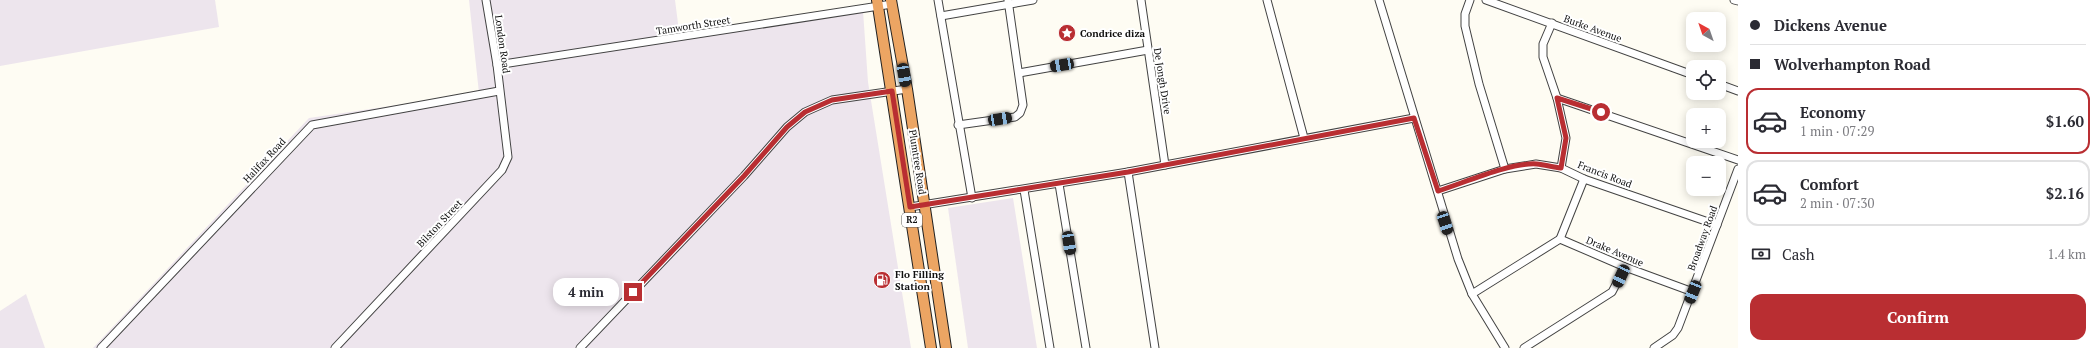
<!DOCTYPE html>
<html lang="en">
<head>
<meta charset="utf-8">
<style>
	body { margin:0; font-family:"PT Serif",serif; background:#f7f7f7; color:#2b2b33; height:100vh; display:flex; flex-direction:column; font-size:15px; white-space:nowrap }
	* { box-sizing:border-box; margin:0 }
	p { font-size:13px; color:#7c7c81 }
	.icon { flex:none; width:22px; height:22px; fill:none; stroke:currentColor; stroke-width:2; stroke-linecap:round; stroke-linejoin:round }
	.map { position:relative; flex:1; overflow:hidden }
	.side { display:flex; flex-direction:column; background:#fff; width:360px }
	.side>* { flex:none }
	.guide { display:grid; align-content:center; height:88px; padding:0 12px; background:#fff }
	.needle { width:26px; rotate:320deg }
	.buttons { position:absolute; left:1686px; top:12px; display:grid; gap:8px }
	.buttons a { display:grid; place-items:center; width:40px; height:40px; border-radius:8px; background:#fff; box-shadow:0 2px 10px #0003; font-size:20px }
	.end { position:absolute; width:18px; height:18px; margin:-9px; border:5px solid #b92e32; background:#fff; box-shadow:0 0 0 2px #fff }
	.from { border-radius:50% }
	.bubble { position:absolute; height:28px; border-radius:12px; background:#fff; box-shadow:0 2px 10px #0003; font-size:13px; font-weight:600; line-height:28px; text-align:center }
	.car { position:absolute; width:12px; height:24px; margin:-12px -6px; border-radius:5px; box-shadow:0 0 3px 1px #0007; background:linear-gradient(#222 24%,#8ab4d8 0 40%,#222 0 76%,#8ab4d8 0 86%,#222 0) }
	.guide b { display:flex; align-items:center; gap:14px; height:38px; font-size:15px }
	.guide b+b { border-top:1px solid #e1e1e2 }
	.guide i { width:10px; height:10px; background:#2b2b33 }
	ul { padding:0; list-style:none }
	li { display:flex; align-items:center; gap:12px; height:66px; margin:0 8px 6px; padding:0 4px; border:2px solid #e1e1e2; border-radius:12px }
	li div { flex:1 }
	li b { display:block; font-size:15px }
	li em { font-style:normal; font-weight:600 }
	li.current { border-color:#b92e32 }
	li>.icon { width:36px; height:36px; stroke-width:1.5 }
	.pay { display:flex; align-items:center; gap:10px; height:44px; padding:0 12px; font-size:15px }
	.pay p { margin-inline-start:auto }
	.button { display:flex; gap:8px; margin-top:auto; padding:8px 12px }
	.button a { flex:1; height:46px; border-radius:12px; background:#b92e32; color:#fff; font-size:16px; font-weight:600; line-height:46px; text-align:center }
	main { display:flex; flex:1; min-height:0 }
	.map>svg:first-child { display:block }
	.industrial { fill:#ede5ed }
	.lines { fill:none; stroke-linecap:round; stroke-linejoin:round }
	.minor-casing { stroke:#434343; stroke-width:9 }
	.highway-casing { stroke:#212121; stroke-width:12 }
	.minor { stroke:#fff; stroke-width:7 }
	.highway { stroke:#eca563; stroke-width:10 }
	.route { stroke:#b92e32; stroke-width:5 }
	.labels { text-anchor:middle; stroke-width:4; stroke-linejoin:round; paint-order:stroke }
	.shield { fill:#fff; stroke:#585858; stroke-width:1 }
	.shield-label { font-size:9px; font-weight:bold; fill:#101010 }
	.street-label { font-size:10px; fill:#101010; stroke:#fff }
	.poi-label { font-size:10px; font-weight:bold; fill:#101010; stroke:#fff; text-anchor:start }
</style>
</head>
<body>
<main>
<div class="map">
<svg width="1738" height="348" viewBox="0 0 1738 348">
	<rect width="100%" height="100%" fill="#fefcf3"/>
	<g class="industrial">
		<polygon points="0,0 215,0 219,27 0,66"/>
		<polygon points="469,0 675,0 680,39 863,11 868,82 911,348 93,348 309,118 479,93"/>
		<polygon points="1013,198 1037,348 968,348 948,208"/>
		<polygon points="26,294 45,348 0,348 0,311"/>
	</g>
	<g class="lines">
		<defs>
			<g id="minor">
				<polyline points="938,0 972,198"/>
				<polyline points="1141,0 1165,165"/>
				<polyline points="1267,0 1304,138"/>
				<polyline points="1379,0 1458,259 1472,294 1505,348"/>
				<polyline points="1470,0 1465,14 1465,26 1479,84 1505,169"/>
				<polyline points="1486,0 1693,75"/>
				<polyline points="1734,0 1738,1"/>
				<polyline points="941,16 1033,0"/>
				<polyline points="1552,23 1543,44 1543,57 1557,98 1566,138 1561,168"/>
				<polyline points="497,65 892,4"/>
				<polyline points="1019,73 1148,50"/>
				<polyline points="1719,84 1738,91"/>
				<polyline points="1557,98 1738,160"/>
				<polyline points="958,125 1015,117 1020,113 1023,105 1008,0"/>
				<polyline points="1128,172 1155,348"/>
				<polyline points="1059,184 1086,348"/>
				<polyline points="1024,190 1050,348"/>
				<polyline points="1438,191 1505,169 1536,164 1561,168 1584,179 1717,225"/>
				<polyline points="910,207 1128,172 1414,118"/>
				<polyline points="1560,239 1584,179"/>
				<polyline points="1472,294 1560,239 1625,267 1693,292"/>
				<polyline points="101,348 312,125 499,91"/>
				<polyline points="335,348 502,170 508,157 497,65 486,0"/>
				<polyline points="580,348 744,176 787,127 805,112 832,100 907,89"/>
				<polyline points="1524,348 1612,292 1625,267"/>
				<polyline points="1654,348 1673,335 1678,328 1738,169"/>
			</g>
			<g id="highway">
				<polyline points="877,0 931,348"/>
				<polyline points="891,0 907,89 946,348"/>
			</g>
		</defs>
		<use href="#minor" class="minor-casing"/>
		<use href="#highway" class="highway-casing"/>
		<use href="#minor" class="minor"/>
		<use href="#highway" class="highway"/>
	</g>
	<g class="lines">
		<path class="route" d="M633 292 744 176 787 127 805 112 832 100 892 91 910 207 1128 172 1414 118 1438 191C1464 183 1511 162 1537 164 1545 165 1553 167 1561 168L1566 138 1557 98 1601 112"/>
	</g>
	<defs>
		<symbol id="sight-disc" viewBox="-11 -11 22 22"><circle r="9.5" fill="#b92e32" stroke="#fff"/><path d="M0-6L1.8-2.2L6-1.7L2.9 1.2L3.7 5.4L0 3.3L-3.7 5.4L-2.9 1.2L-6-1.7L-1.8-2.2Z" fill="#fff"/></symbol>
		<symbol id="fuel-disc" viewBox="-11 -11 22 22"><circle r="9.5" fill="#b92e32" stroke="#fff"/><path d="M-5.5-6h7V0h2V4h1.3V-2.5L3-4.5l.8-.8L6-3V5H2.5V1h-1V6h-7ZM-4.2-4.7v3.2H.2V-4.7Z" fill="#fff"/></symbol>
	</defs>
	<g fill-rule="evenodd">
		<use href="#sight-disc" x="1057" y="23" width="20" height="20"/>
		<use href="#fuel-disc" x="872" y="270" width="20" height="20"/>
	</g>
	<g class="labels">
		<rect class="shield" x="902" y="213" width="20" height="14" rx="3"/>
		<g class="shield-label">
			<text x="912" y="223">R2</text>
		</g>
		<g class="street-label">
			<text transform="translate(693 25) rotate(-9)" y="4">Tamworth Street</text>
			<text transform="translate(1593 28) rotate(20)" y="4">Burke Avenue</text>
			<text transform="translate(503 44) rotate(82)" y="4">London Road</text>
			<text transform="translate(1163 81) rotate(81)" y="4">De Jongh Drive</text>
			<text transform="translate(264 160) rotate(-47)" y="4">Halifax Road</text>
			<text transform="translate(918 162) rotate(81)" y="4">Plumtree Road</text>
			<text transform="translate(1605 174) rotate(21)" y="4">Francis Road</text>
			<text transform="translate(439 223) rotate(-47)" y="4">Bilston Street</text>
			<text transform="translate(1702 238) rotate(-70)" y="4">Broadway Road</text>
			<text transform="translate(1615 251) rotate(23)" y="4">Drake Avenue</text>
		</g>
		<g class="poi-label">
			<text x="1080" y="37">Condrice diza</text>
			<text x="895" y="278">Flo Filling<tspan x="895" dy="12">Station</tspan></text>
		</g>
	</g>
</svg>
<div class="buttons">
<a><svg class="needle" viewBox="-14 -14 28 28"><path d="M0-13l5 13h-10z" fill="#e53935"/><path d="M0 13l5-13h-10z" fill="#7c7c81"/></svg></a>
<a><svg class="icon" aria-label="locate" viewBox="0 0 24 24"><circle cx="12" cy="12" r="6"/><path d="M12 2v4M12 18v4M2 12h4M18 12h4"/></svg></a>
<a>+</a>
<a>−</a>
</div>
<i class="end from" style="left:1601px;top:112px"></i>
<i class="end" style="left:633px;top:292px"></i>
<div class="bubble" style="left:553px;top:278px;width:66px">4 min</div>
<i class="car" style="left:1062px;top:65px;rotate:260deg"></i>
<i class="car" style="left:904px;top:75px;rotate:170deg"></i>
<i class="car" style="left:1000px;top:119px;rotate:81deg"></i>
<i class="car" style="left:1445px;top:223px;rotate:162deg"></i>
<i class="car" style="left:1069px;top:243px;rotate:171deg"></i>
<i class="car" style="left:1621px;top:276px;rotate:205deg"></i>
<i class="car" style="left:1693px;top:292px;rotate:202deg"></i>
</div>
<section class="side">
<div class="guide">
<b><i class="from"></i>Dickens Avenue</b>
<b><i></i>Wolverhampton Road</b>
</div>
<ul>
<li class="current"><svg class="icon" aria-label="car" viewBox="0 0 24 24"><path d="M5 17H2v-5l4-1 3-4h7l3 4 3 1v5h-3M9 17h6M6 11h13"/><circle cx="7" cy="17" r="2"/><circle cx="17" cy="17" r="2"/></svg><div><b>Economy</b><p>1 min · 07:29</p></div><em>$1.60</em></li>
<li><svg class="icon" aria-label="car" viewBox="0 0 24 24"><path d="M5 17H2v-5l4-1 3-4h7l3 4 3 1v5h-3M9 17h6M6 11h13"/><circle cx="7" cy="17" r="2"/><circle cx="17" cy="17" r="2"/></svg><div><b>Comfort</b><p>2 min · 07:30</p></div><em>$2.16</em></li>
</ul>
<div class="pay"><svg class="icon" aria-label="cash" viewBox="0 0 24 24"><path d="M3 7h18v10H3z"/><circle cx="12" cy="12" r="2"/></svg>Cash<p>1.4 km</p></div>
<div class="button"><a>Confirm</a></div>
</section>
</main>
</body>
</html>
